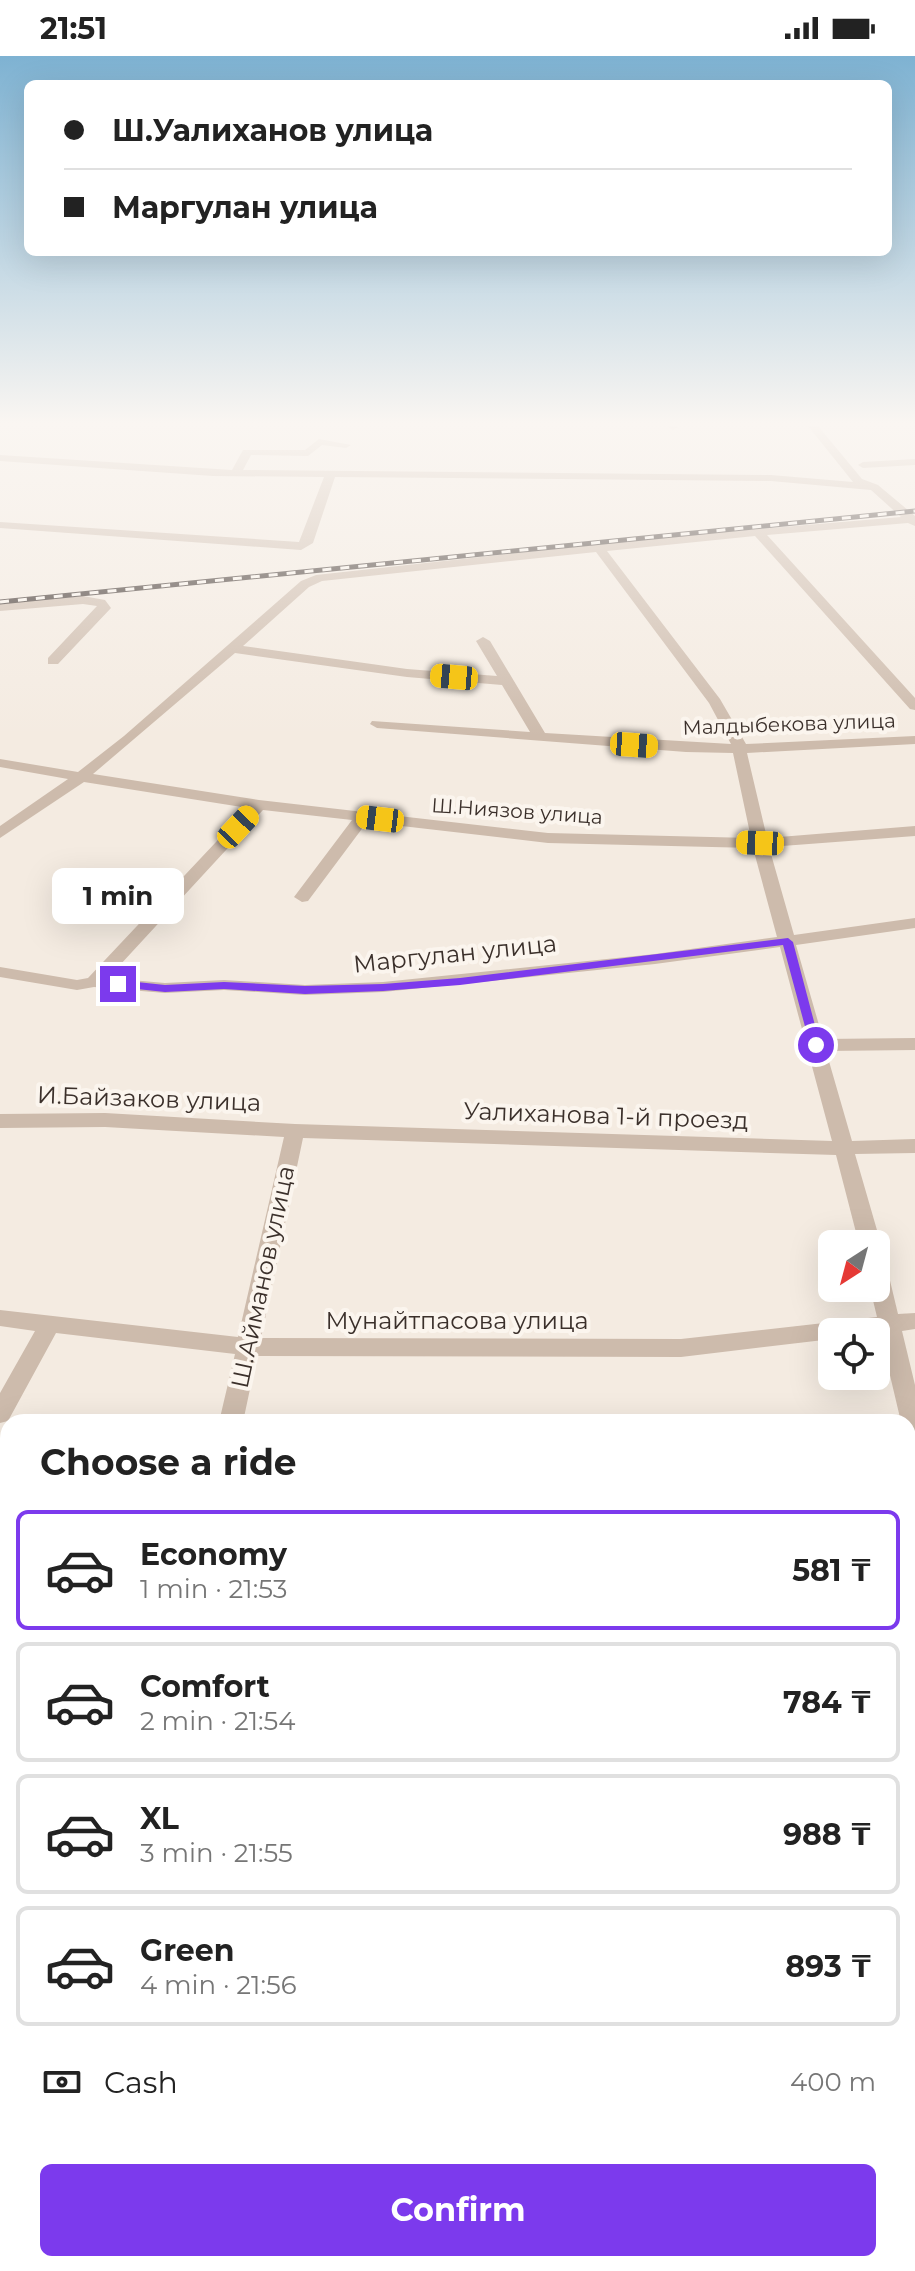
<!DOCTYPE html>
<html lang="en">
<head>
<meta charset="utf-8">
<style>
	body { margin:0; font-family:Montserrat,sans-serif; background:#f2f2f2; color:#222; height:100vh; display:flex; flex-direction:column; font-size:30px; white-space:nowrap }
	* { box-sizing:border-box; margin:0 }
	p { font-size:26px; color:#767676 }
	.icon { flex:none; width:44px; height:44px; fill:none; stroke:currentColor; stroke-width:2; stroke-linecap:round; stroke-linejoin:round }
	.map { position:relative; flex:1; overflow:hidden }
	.side { position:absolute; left:0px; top:1358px; width:916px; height:858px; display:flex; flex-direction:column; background:#fff; border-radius:24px 24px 0 0; box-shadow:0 8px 32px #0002 }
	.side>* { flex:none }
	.guide { position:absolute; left:24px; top:24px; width:868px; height:176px; border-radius:12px; box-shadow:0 8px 32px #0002; display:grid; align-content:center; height:176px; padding:0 40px; background:#fff }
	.needle { width:52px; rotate:216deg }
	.buttons { position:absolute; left:818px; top:1174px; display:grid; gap:16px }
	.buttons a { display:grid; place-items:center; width:72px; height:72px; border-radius:12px; background:#fff; box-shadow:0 8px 32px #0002; font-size:40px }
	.end { position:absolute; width:36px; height:36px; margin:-18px; border:10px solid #7c3aed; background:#fff; box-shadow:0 0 0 4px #fff }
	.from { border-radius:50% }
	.bubble { position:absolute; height:56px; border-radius:12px; background:#fff; box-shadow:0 8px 32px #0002; font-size:26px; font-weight:700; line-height:56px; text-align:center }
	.car { position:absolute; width:24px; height:48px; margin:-24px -12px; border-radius:10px; box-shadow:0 0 6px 2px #0007; background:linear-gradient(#f5c518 24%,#345 0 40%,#f5c518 0 76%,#345 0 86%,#f5c518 0) }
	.guide b { display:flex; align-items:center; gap:28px; height:76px; font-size:30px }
	.guide b+b { border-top:2px solid #e0e0e0 }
	.guide i { width:20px; height:20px; background:#222 }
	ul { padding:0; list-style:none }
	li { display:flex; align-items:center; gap:24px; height:120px; margin:0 16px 12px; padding:0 24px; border:4px solid #e0e0e0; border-radius:12px }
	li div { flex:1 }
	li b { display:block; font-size:30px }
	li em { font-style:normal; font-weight:700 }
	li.active { border-color:#7c3aed }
	li>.icon { width:72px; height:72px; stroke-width:1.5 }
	h2 { padding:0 40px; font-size:36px; line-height:96px }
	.pay { display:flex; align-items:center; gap:20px; height:88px; padding:0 40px; font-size:30px }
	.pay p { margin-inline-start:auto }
	.button { display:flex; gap:16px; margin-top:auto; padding:16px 40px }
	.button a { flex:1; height:92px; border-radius:12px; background:#7c3aed; color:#fff; font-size:32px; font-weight:700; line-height:92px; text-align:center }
	.status { display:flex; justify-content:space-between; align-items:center; height:56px; padding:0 40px; background:#fff; direction:ltr }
	.status svg { height:22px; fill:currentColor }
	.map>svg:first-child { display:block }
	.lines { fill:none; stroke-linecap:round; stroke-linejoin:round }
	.minor { fill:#cdbbac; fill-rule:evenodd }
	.rail-casing { stroke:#3b302b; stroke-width:5 }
	.rail { stroke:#fbf5ee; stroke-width:3; stroke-dasharray:9; stroke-linecap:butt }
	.route { fill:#7c3aed }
	.labels { text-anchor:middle; stroke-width:8; stroke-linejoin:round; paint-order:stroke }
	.far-street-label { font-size:20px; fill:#3b302b; stroke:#fbf5ee }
	.street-label { font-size:24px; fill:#3b302b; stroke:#fbf5ee }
</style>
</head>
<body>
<div class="status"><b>21:51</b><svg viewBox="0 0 49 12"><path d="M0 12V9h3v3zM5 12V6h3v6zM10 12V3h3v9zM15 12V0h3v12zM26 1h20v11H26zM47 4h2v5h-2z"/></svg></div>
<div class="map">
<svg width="915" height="2215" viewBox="0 0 915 2215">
	<rect width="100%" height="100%" fill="#f4ebe1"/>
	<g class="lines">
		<g class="minor">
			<polygon points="667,370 677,370 678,371 673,374"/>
			<path d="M808 370H818L862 423 878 429 915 460V470L908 467 767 479 915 642V654L910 653 755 480 607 495 720 643 746 688 915 680V688L747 697 767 782 915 770V780L769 791 794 879 915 862V872L796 889 823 983 915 982V994L826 995 852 1085 915 1083V1097L855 1098 881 1188 877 1193 876 1188H859L836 1099 303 1082 261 1282 681 1283 877 1261 870 1232H876V1204L884 1206 887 1212 898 1258 915 1257V1273L902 1275 915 1329V1387L908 1384V1366H901L880 1277 876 1276H832V1283L681 1301 257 1300 243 1366H219L235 1298 56 1277 8 1365 0 1367V1337L35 1275 0 1270V1254L238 1281 284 1081 105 1071 0 1072V1058L105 1057 295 1068 832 1085 780 891 655 908 383 936 305 939 224 934 165 937 94 931 77 934 0 921V911L77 924 88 922 248 752 84 726 0 782V770L68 723 0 711V703L78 716 124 680 301 525 316 519 663 481 901 461 871 434 771 425 335 421 313 487 301 494 0 472V466L299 486 324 421 213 420 0 405V399L232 414 243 394H305L319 383 351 389 346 392 322 389 308 400 251 399 243 414 771 419 853 426ZM596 496 709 647 731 688 545 677 490 585 483 581 476 585 497 620 407 613 243 590 309 531 322 525ZM235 597 407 621 502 629 530 676 372 665 370 668 377 672 686 696 733 697 751 782 548 777 259 744 93 718ZM263 754 352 764 294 841 302 846 308 845 367 766 548 787 753 792 777 881 655 898 383 926 305 929 224 924 165 927 108 922Z"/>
			<polygon points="915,403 915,409 863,412 858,409 863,406"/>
			<polygon points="83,540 105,544 111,552 58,608 48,608 48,602 97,550 83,548 0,555 0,547"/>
			<polygon points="915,1463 915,1485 908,1487 908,1465"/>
			<polygon points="0,1600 8,1601 8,1625 0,1624"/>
			<polygon points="0,1886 8,1887 8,1917 0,1916"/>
			<polygon points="908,2117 915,2118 915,2152 908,2151"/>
			<polygon points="19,2208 53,2208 51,2215 17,2215"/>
		</g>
		<defs>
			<polyline id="rail" points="0,546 915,455"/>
		</defs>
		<use href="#rail" class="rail-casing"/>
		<use href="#rail" class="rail"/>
	</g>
	<linearGradient id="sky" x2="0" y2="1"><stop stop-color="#7eb2d2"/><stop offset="0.54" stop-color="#faf6f2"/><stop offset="1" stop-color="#faf6f2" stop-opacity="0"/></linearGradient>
	<rect width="915" height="680" fill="url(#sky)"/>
	<polygon class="route" points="788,882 793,886 821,992 810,989 783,889 460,929 383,935 305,938 224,933 165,936 118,931 112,928 118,924 165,929 224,926 305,930 383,928 460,922"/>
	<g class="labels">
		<g class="far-street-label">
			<text transform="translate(789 668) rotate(-2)" y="7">Малдыбекова улица</text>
			<text transform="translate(517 755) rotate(4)" y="7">Ш.Ниязов улица</text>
		</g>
		<g class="street-label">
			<text transform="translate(455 898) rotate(-6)" y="8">Маргулан улица</text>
			<text transform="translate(149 1043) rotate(2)" y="8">И.Байзаков улица</text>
			<text transform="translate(606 1060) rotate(2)" y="8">Уалиханова 1-й проезд</text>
			<text transform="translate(263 1221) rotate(-78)" y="8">Ш.Айманов улица</text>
			<text x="457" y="1273">Мунайтпасова улица</text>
		</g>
	</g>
</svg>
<div class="buttons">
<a><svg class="needle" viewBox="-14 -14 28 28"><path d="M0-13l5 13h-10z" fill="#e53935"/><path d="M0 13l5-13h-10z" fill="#767676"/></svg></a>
<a><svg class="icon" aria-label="locate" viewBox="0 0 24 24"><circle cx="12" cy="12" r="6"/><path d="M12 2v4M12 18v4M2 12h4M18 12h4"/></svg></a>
</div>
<i class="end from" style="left:816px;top:989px"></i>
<i class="end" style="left:118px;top:928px"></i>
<div class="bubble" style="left:52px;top:812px;width:132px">1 min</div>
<i class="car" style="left:454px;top:621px;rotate:275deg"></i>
<i class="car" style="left:634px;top:689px;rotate:94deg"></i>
<i class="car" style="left:380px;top:763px;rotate:277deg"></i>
<i class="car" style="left:238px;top:771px;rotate:43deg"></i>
<i class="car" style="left:760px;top:787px;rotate:272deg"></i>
<div class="guide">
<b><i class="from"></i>Ш.Уалиханов улица</b>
<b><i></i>Маргулан улица</b>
</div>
<section class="side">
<h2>Choose a ride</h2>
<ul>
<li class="active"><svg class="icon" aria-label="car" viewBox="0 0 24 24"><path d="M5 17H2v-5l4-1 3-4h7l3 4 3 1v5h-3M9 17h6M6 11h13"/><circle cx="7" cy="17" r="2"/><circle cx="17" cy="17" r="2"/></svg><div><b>Economy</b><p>1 min · 21:53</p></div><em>581 ₸</em></li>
<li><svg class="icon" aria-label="car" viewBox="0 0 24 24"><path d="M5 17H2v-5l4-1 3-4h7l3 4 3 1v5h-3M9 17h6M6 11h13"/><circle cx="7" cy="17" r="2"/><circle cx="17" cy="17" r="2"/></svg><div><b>Comfort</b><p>2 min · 21:54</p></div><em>784 ₸</em></li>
<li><svg class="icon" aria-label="car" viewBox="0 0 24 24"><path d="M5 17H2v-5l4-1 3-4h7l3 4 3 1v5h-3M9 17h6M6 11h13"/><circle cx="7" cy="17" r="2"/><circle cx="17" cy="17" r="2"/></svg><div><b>XL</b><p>3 min · 21:55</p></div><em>988 ₸</em></li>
<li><svg class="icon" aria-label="car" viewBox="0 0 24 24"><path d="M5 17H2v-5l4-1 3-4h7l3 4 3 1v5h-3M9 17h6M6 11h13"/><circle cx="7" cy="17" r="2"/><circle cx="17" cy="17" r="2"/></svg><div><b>Green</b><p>4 min · 21:56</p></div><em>893 ₸</em></li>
</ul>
<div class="pay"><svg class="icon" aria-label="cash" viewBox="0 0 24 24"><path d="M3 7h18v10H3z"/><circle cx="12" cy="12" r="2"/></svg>Cash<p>400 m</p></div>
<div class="button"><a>Confirm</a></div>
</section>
</div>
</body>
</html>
